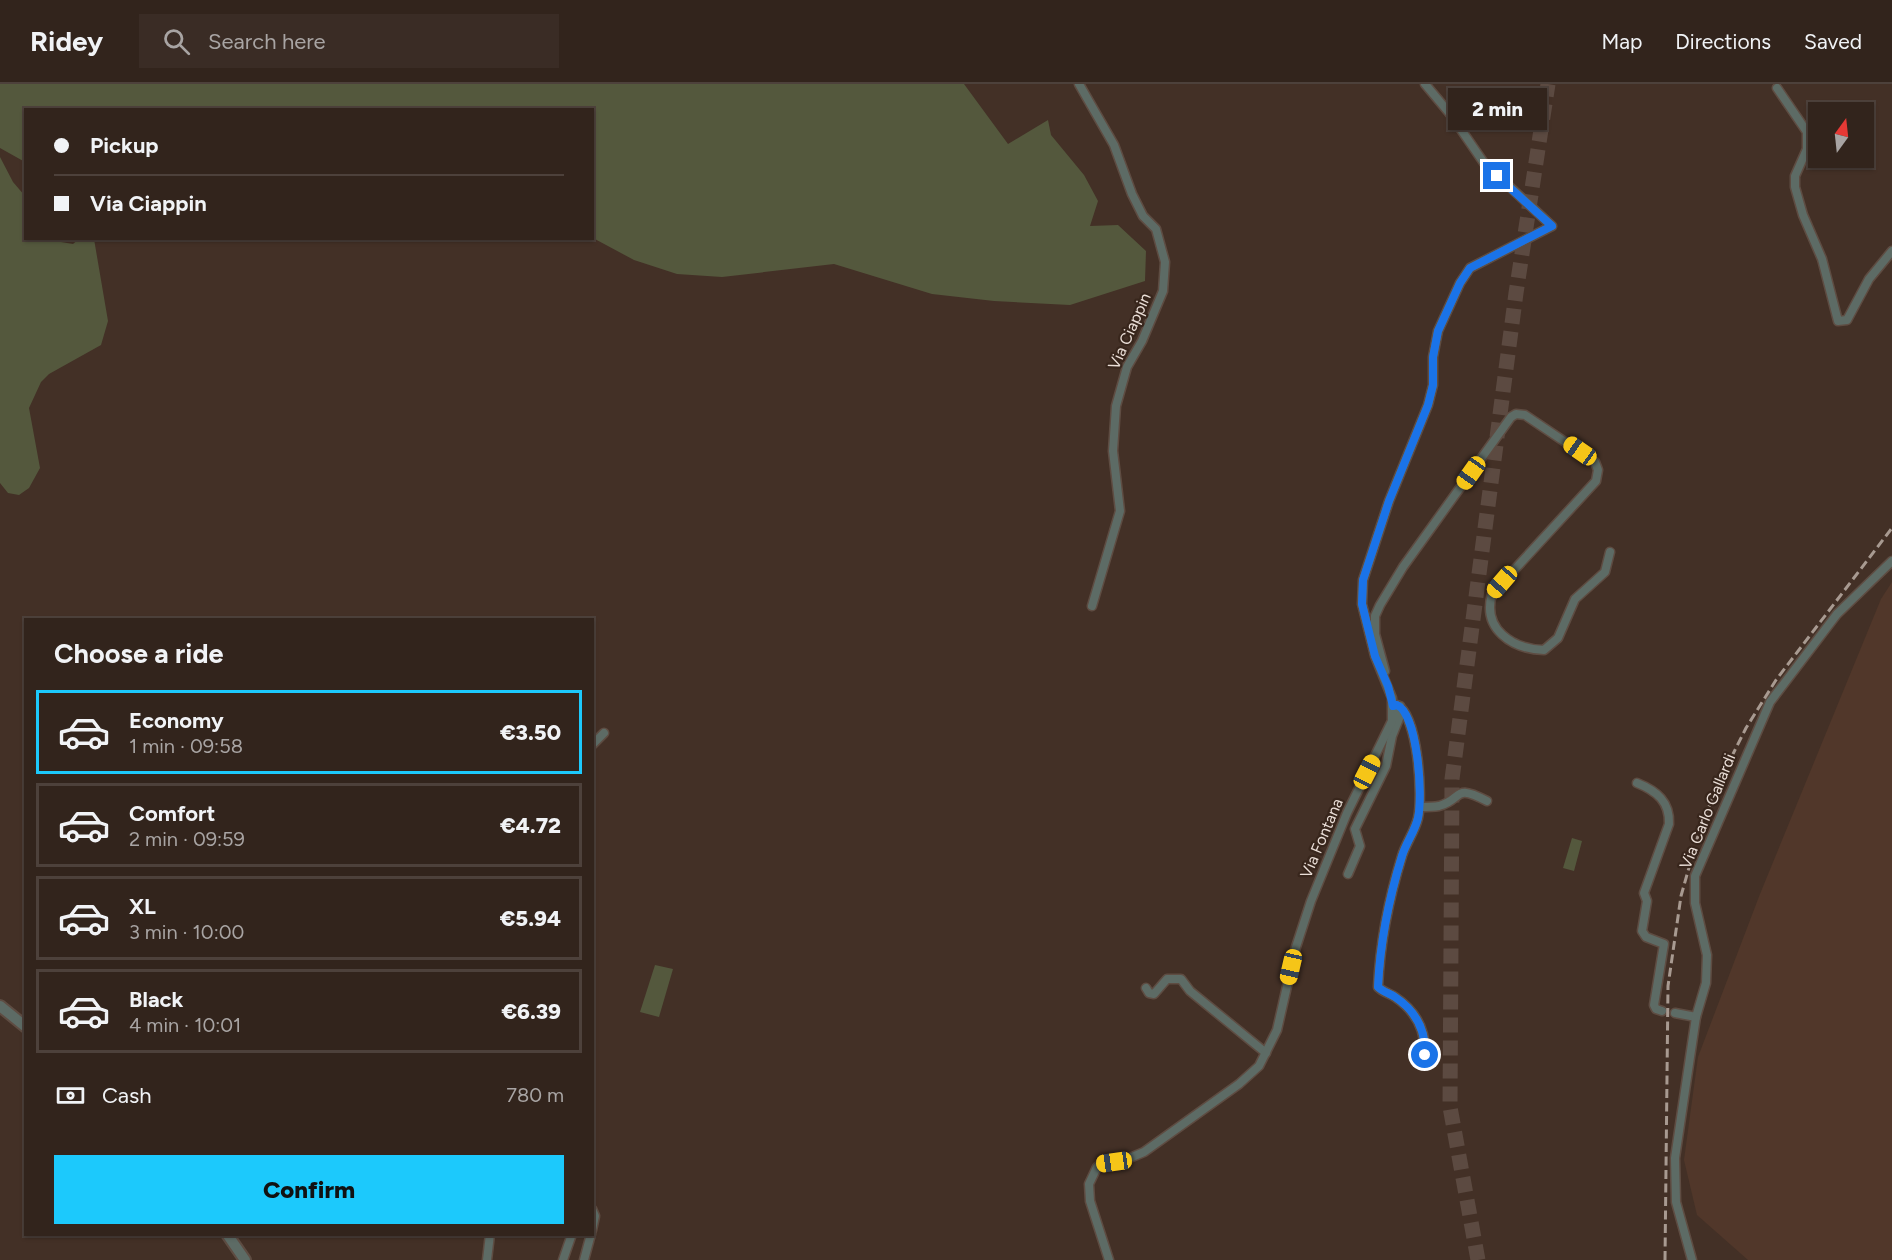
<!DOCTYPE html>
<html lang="en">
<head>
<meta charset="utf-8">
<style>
	body { margin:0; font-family:Figtree,sans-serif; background:#3a2c25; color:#f1f3f6; height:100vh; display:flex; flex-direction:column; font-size:22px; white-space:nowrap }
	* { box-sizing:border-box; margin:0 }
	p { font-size:20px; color:#a8a4a3 }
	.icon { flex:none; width:33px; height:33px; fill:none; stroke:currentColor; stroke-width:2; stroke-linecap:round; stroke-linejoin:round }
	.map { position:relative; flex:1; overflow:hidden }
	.drawer { position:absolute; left:24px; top:534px; width:570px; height:618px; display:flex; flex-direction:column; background:#32241c; border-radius:0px; box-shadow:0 2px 4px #0004,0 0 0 2px #4d413b }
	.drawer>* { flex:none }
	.top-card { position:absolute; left:24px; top:24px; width:570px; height:132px; border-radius:0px; box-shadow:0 2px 4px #0004,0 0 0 2px #4d413b; display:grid; align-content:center; height:132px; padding:0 30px; background:#32241c }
	.needle { width:39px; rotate:15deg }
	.tools { position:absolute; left:1808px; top:18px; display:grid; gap:12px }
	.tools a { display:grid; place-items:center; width:66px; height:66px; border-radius:0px; background:#32241c; box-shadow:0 2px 4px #0004,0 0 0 2px #4d413b; font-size:30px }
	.end { position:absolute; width:27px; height:27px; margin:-14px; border:8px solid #1a73e8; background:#fff; box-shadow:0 0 0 3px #fff }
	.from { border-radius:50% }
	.bubble { position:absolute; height:42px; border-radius:0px; background:#32241c; box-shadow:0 2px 4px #0004,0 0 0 2px #4d413b; font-size:20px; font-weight:800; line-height:42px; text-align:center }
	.car { position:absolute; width:18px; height:36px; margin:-18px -9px; border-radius:8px; box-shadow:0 0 4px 2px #0007; background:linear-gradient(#f5c518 24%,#345 0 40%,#f5c518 0 76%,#345 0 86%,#f5c518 0) }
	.top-card b { display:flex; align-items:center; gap:21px; height:57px; font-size:22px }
	.top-card b+b { border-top:2px solid #4d413b }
	.top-card i { width:15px; height:15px; background:#f1f3f6 }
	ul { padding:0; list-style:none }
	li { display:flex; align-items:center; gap:18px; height:84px; margin:0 12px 9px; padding:0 18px; border:3px solid #4d413b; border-radius:0px }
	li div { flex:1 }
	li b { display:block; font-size:22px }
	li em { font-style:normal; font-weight:800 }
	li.on { border-color:#1cc9fc }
	li>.icon { width:54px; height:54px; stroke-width:1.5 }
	h2 { padding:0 30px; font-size:27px; line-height:72px }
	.pay { display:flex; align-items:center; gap:15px; height:66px; padding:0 30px; font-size:22px }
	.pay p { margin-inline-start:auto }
	.button { display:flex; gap:12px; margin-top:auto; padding:12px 30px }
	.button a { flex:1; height:69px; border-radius:0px; background:#1cc9fc; color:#111; font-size:24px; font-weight:800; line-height:69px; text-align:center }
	header { display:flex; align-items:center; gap:36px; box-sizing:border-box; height:84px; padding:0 30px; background:#32241c; border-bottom:2px solid #4d413b }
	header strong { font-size:28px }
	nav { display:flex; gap:33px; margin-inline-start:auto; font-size:21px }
	.search { width:420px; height:54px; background:#3a2c25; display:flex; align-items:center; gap:15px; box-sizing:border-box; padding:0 21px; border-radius:0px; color:#a8a4a3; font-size:22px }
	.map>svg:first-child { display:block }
	.built { fill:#51372a }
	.green { fill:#54583d }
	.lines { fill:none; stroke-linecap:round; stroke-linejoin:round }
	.motorway-tunnel { stroke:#5c4a41; stroke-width:15; stroke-dasharray:15 8; stroke-linecap:butt }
	.minor-casing { stroke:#5e4c42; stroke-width:11 }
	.tertiary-casing { stroke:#5e4c42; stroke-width:14 }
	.minor { stroke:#5d6b65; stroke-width:8 }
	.tertiary { stroke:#5d6b65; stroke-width:10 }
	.rail { stroke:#a89a91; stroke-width:3; stroke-dasharray:9 4.5; stroke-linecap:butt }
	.route { stroke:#1a73e8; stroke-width:8 }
	.labels { text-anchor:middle; stroke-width:4.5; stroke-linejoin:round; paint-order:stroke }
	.street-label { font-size:16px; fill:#eaded7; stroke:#38261c }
</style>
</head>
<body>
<header>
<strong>Ridey</strong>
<div class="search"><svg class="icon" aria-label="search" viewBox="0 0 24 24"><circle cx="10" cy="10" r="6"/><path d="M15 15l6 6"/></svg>Search here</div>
<nav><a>Map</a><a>Directions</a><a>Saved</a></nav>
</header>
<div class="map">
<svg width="1892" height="1176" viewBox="0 0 1892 1176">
	<rect width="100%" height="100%" fill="#433026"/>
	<polygon class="built" points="1892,498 1892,1176 1748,1176 1697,1131 1684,1076 1698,973 1760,810 1881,515"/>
	<g class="green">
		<polygon points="0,0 964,0 1008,60 1048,36 1051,51 1084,91 1098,117 1090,142 1118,141 1146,167 1145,197 1070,221 994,217 932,210 834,180 722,193 677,190 634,176 593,154 592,26 26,26 25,78 0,64"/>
		<polygon points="0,73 13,98 25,112 26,154 61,155 61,158 73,160 79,155 94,155 108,237 101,261 49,290 41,298 29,324 40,384 29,404 19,411 8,409 0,399"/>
		<polygon points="1572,754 1582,757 1574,787 1563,784"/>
		<polygon points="655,881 673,885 659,933 640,928"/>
	</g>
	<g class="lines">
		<polyline class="motorway-tunnel" points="1478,1176 1450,1023 1452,695 1516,209 1548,0"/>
		<defs>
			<g id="minor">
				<polyline points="1079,0 1114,61 1132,110 1143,132 1156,145 1165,178 1163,207 1142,257 1127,283 1116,322 1113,367 1120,427 1092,522"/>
				<polyline points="1777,4 1807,48 1807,65 1795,92 1795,103 1803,131 1822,175 1838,237 1847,236 1869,195 1892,167"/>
				<path d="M1385 587 1375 550V532L1380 521 1403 483 1511 333 1516 330 1525 331 1595 378 1598 386 1596 397 1492 510C1482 545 1512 565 1544 566L1558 554 1575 515 1605 488 1610 468"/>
				<path d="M1393 622 1397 621C1418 631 1423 712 1418 734 1415 747 1406 759 1402 772 1389 814 1380 860 1378 903 1383 908 1389 909 1395 913 1416 927 1426 946 1425 971"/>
				<polyline points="592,661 604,649"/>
				<path d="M1637 699C1657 707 1670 718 1669 740L1644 809 1647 817 1642 847 1646 853 1664 860 1654 921 1656 925 1662 927"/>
				<path d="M1420 723C1426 723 1433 723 1439 722 1464 715 1452 699 1487 717"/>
				<polyline points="1348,790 1360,762 1355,745 1386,682 1392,652 1400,632 1400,622"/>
				<polyline points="1146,904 1149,909 1154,910 1167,895 1181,895 1190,907 1266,969"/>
				<polyline points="1675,929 1696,933"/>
				<polyline points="592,1125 595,1132 592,1146"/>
				<polyline points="487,1176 490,1150"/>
				<polyline points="563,1176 572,1150"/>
				<polyline points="584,1176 591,1150"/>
				<polyline points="1109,1176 1090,1117 1089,1100 1097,1083 1102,1079 1125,1076 1144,1068 1239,1000 1259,982 1277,946 1296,863 1311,817 1347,729 1392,637 1392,614 1375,572 1362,520 1363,496 1389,417 1428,321 1433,301 1433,273 1438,247 1460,199 1470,184 1552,142 1484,79 1451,31 1425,0"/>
				<polyline points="1692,1176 1676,1118 1675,1074 1696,933 1706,899 1707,871 1695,819 1695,792 1770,618 1837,530 1892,477"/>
			</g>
			<g id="tertiary">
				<polyline points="0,922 26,943"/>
				<polyline points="227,1150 245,1176"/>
			</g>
		</defs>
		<use href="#minor" class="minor-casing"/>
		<use href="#tertiary" class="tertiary-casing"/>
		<use href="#minor" class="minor"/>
		<use href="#tertiary" class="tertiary"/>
		<polyline class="rail" points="1665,1176 1668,902 1681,812 1701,741 1722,692 1746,644 1776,596 1892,444"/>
	</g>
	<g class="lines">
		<path class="route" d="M1425 971C1426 946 1416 927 1395 913 1389 909 1383 908 1378 903 1380 860 1389 814 1402 772 1406 759 1415 747 1418 734 1423 712 1418 631 1397 621L1393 622 1388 602 1375 572 1362 520 1363 496 1389 417 1428 321 1433 301V273L1438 247 1460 199 1470 184 1552 142 1497 92"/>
	</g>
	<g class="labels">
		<g class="street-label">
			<text transform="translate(1129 247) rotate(-66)" y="6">Via Ciappin</text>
			<text transform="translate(1707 727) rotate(-68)" y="6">Via Carlo Gallardi</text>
			<text transform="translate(1321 754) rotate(-67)" y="6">Via Fontana</text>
		</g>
	</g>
</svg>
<div class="tools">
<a><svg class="needle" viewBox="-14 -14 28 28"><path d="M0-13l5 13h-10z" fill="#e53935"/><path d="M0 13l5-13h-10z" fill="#a8a4a3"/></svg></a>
</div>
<i class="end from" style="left:1425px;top:971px"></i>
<i class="end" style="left:1497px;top:92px"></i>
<div class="bubble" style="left:1448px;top:4px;width:99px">2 min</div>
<i class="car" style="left:1580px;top:367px;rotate:305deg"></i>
<i class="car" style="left:1471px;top:389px;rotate:215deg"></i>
<i class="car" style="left:1502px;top:498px;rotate:221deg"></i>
<i class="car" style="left:1367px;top:688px;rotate:27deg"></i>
<i class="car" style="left:1291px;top:883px;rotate:193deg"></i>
<i class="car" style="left:1114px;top:1078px;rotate:262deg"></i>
<div class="top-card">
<b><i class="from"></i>Pickup</b>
<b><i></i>Via Ciappin</b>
</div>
<section class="drawer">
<h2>Choose a ride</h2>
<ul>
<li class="on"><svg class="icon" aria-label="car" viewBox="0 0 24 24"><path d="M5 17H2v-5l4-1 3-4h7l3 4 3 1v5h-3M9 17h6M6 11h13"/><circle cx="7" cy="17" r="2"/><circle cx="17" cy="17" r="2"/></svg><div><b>Economy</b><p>1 min · 09:58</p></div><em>€3.50</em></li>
<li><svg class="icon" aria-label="car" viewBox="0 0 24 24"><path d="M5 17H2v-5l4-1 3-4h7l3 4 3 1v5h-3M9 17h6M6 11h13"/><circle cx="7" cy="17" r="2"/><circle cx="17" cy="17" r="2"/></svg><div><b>Comfort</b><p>2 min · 09:59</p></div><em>€4.72</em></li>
<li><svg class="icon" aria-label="car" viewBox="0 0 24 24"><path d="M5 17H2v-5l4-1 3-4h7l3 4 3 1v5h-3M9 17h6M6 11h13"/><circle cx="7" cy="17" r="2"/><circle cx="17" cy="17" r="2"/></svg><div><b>XL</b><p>3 min · 10:00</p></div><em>€5.94</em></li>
<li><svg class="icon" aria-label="car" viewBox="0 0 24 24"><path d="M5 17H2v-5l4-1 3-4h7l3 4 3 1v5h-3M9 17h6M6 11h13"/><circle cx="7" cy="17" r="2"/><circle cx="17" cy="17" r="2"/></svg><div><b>Black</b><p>4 min · 10:01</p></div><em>€6.39</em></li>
</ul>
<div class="pay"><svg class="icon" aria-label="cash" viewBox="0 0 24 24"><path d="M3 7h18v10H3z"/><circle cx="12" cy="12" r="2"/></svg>Cash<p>780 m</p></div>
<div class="button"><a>Confirm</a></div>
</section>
</div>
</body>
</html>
